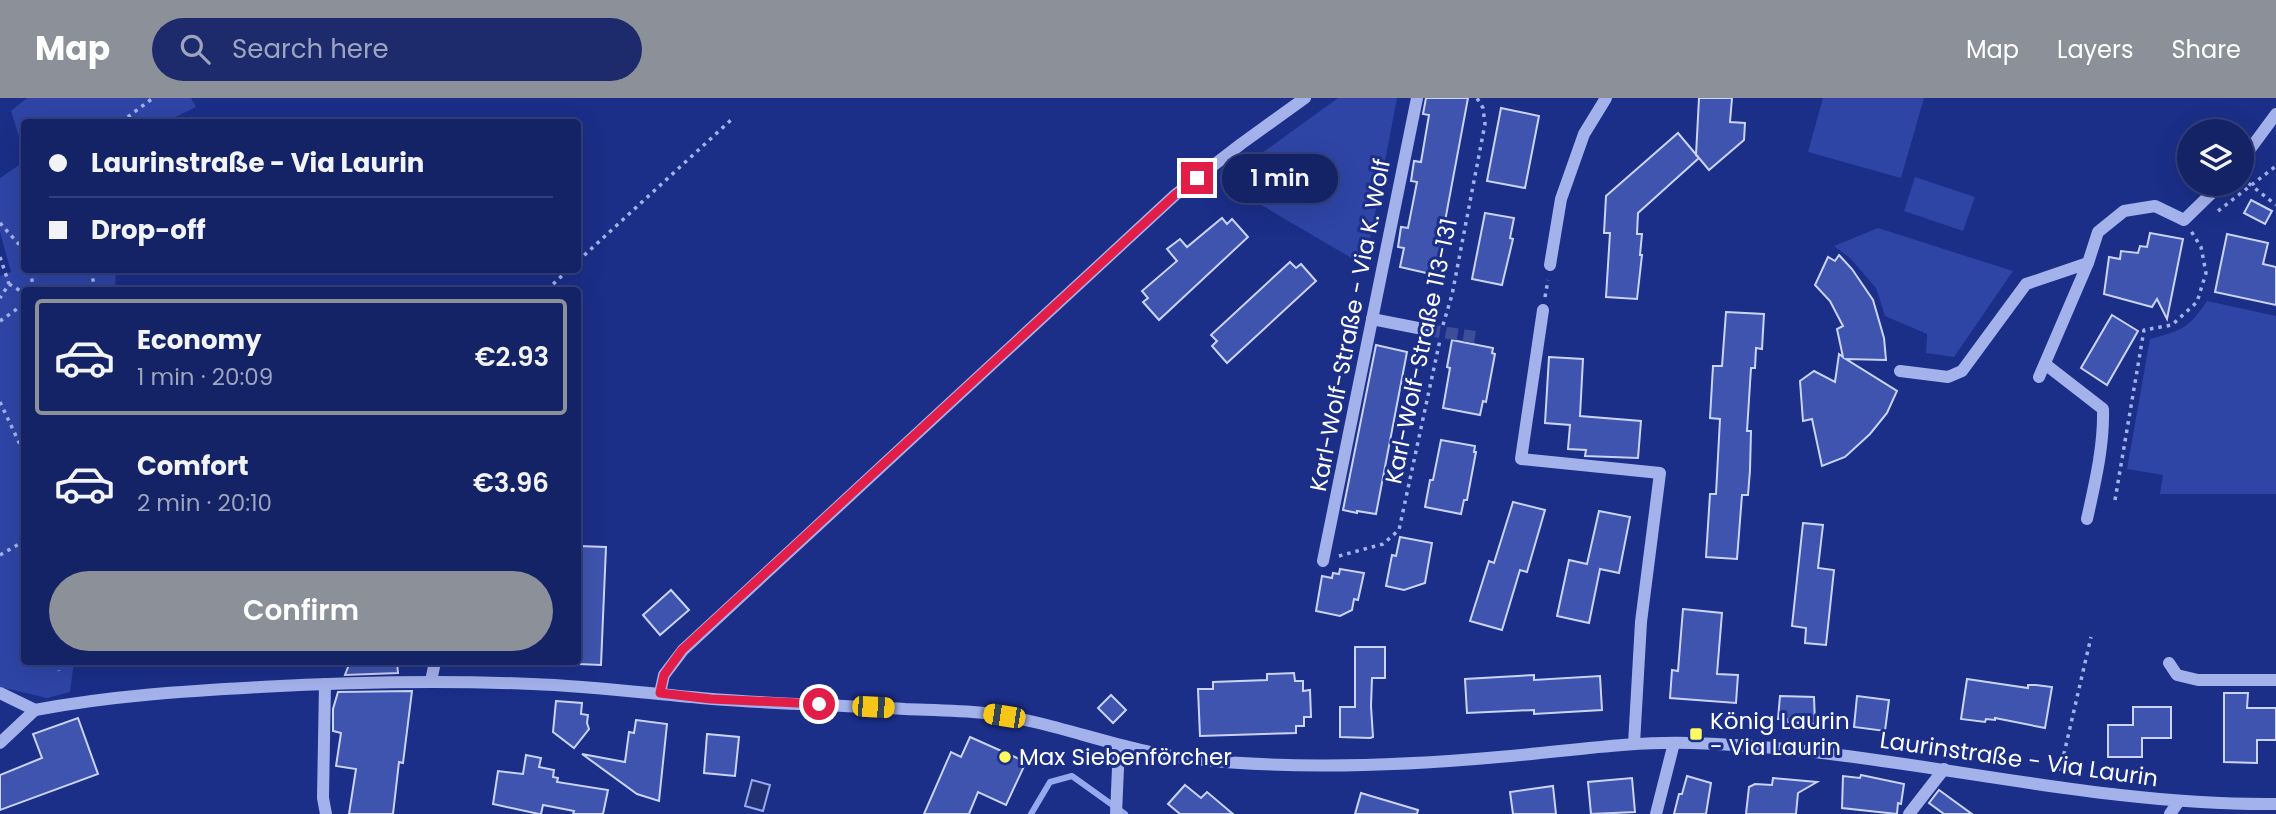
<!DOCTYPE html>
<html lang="en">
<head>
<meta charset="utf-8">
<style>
	body { margin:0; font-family:Poppins,sans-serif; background:#1d2a6c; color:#f1f3f6; height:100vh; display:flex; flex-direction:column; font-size:26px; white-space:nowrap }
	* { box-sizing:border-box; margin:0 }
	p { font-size:23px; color:#9da4bf }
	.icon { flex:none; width:38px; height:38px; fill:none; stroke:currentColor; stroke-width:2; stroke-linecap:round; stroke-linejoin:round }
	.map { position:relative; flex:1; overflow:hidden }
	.panel { position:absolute; left:21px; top:189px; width:560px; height:378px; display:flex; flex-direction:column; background:#142266; border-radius:7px; box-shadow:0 7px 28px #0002,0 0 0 2px #333f7a }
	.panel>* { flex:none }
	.guide { position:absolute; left:21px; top:21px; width:560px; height:154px; border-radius:7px; box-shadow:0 7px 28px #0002,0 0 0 2px #333f7a; display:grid; align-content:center; height:154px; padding:0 28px; background:#142266 }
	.fabs { position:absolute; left:2177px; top:21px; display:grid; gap:14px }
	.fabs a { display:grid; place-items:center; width:77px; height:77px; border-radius:50%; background:#142266; box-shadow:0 7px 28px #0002,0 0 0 2px #333f7a; font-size:35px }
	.end { position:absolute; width:32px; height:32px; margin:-16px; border:9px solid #e11d48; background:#fff; box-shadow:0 0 0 4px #fff }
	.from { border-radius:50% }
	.bubble { position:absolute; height:49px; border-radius:24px; background:#142266; box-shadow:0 7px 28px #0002,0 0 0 2px #333f7a; font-size:23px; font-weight:600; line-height:49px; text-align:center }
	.car { position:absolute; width:21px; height:42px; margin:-21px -10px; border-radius:9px; box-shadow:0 0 5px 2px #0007; background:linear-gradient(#f5c518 24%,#345 0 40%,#f5c518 0 76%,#345 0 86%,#f5c518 0) }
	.guide b { display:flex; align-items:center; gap:24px; height:66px; font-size:26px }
	.guide b+b { border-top:2px solid #333f7a }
	.guide i { width:18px; height:18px; background:#f1f3f6 }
	ul { padding:12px 0 0; list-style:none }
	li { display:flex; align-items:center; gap:21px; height:116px; margin:0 14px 10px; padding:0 14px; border:4px solid transparent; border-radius:7px }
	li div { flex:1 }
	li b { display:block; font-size:26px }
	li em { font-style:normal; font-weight:600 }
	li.active { border-color:#8c9099 }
	li>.icon { width:63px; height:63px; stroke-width:1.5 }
	.cta { display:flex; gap:14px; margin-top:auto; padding:14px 28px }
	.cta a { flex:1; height:80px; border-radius:42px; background:#8c9099; color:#fff; font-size:28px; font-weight:600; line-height:80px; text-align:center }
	header { display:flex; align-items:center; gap:42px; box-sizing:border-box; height:98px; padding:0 35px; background:#8c9099; color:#fff }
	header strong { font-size:33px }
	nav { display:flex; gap:38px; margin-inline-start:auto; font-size:24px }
	.search { width:490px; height:63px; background:#1d2a6c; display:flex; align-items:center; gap:18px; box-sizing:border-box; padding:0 24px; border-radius:38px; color:#9da4bf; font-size:26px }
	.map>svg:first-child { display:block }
	.green { fill:#2e45a6 }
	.water { fill:#223074; stroke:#97a9ee; stroke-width:2 }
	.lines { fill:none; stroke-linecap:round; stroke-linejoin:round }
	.stream { stroke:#97a9ee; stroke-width:6 }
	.building { fill:#3f54af; stroke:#cad3f9; stroke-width:2 }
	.minor-tunnel { stroke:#3d4d9a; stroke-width:12; stroke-dasharray:12 6; stroke-linecap:butt }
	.path { stroke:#a4b2ec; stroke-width:3.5; stroke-dasharray:3.5 5; stroke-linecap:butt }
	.minor { stroke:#a4b2ec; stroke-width:12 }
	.route { stroke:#e11d48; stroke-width:9 }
	.poi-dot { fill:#fdf961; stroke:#1b2e88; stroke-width:2.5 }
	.labels { text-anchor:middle; stroke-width:6; stroke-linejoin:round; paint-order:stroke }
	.street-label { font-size:23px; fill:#fff; stroke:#1b2e88 }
	.poi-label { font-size:23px; fill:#fff; stroke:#1b2e88; text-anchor:start }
</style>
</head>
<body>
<header>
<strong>Map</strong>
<div class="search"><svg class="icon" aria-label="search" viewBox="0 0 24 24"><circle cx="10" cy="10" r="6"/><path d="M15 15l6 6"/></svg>Search here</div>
<nav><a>Map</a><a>Layers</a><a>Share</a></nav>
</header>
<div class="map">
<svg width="2276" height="716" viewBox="0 0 2276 716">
	<rect width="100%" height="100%" fill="#1b2e88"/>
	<g class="green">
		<polygon points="27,0 191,0 196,9 165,24 24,24 24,54 11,13"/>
		<polygon points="1338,0 1397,0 1365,168 1222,84"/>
		<polygon points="1823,0 1924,0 1901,80 1808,54"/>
		<polygon points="24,64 24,172 116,172 115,192 24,192 24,564 74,564 70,594 47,600 0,589 0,178 11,174 0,134 0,80"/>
		<polygon points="1915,79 1975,99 1963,133 1904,113"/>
		<polygon points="1878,130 2013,173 1954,259 1926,255 1927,236 1885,218 1876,190 1850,160 1834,148"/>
		<path d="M2207 203 2276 218V396H2160L2163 377 2127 371 2150 241C2181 233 2189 230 2207 203Z"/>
	</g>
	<polygon class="water" points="752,682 770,687 763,713 745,708"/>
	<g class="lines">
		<polyline class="stream" points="1031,716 1050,684 1072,678 1125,716"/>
	</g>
	<g class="building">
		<polygon points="1426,0 1468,0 1435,177 1400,169 1404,150 1398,149 1401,129 1408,130 1417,84 1411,83 1414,63 1421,64 1429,17 1423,16"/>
		<polygon points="1699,0 1732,0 1730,24 1745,25 1744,42 1709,72 1699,60 1638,115 1637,136 1642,136 1640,157 1642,157 1637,201 1606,199 1610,135 1604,135 1606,98 1678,35 1699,60 1696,57"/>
		<polygon points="1501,10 1539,18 1525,90 1487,83"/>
		<polygon points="2251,102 2272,113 2265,126 2244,115"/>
		<polygon points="1485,115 1514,120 1510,140 1513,141 1502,187 1472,181"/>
		<polygon points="1222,120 1227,126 1232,121 1248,139 1159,222 1143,204 1148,200 1142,193 1177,163 1167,151 1180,141 1187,149"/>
		<polygon points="2150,135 2183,141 2167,221 2157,201 2152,209 2104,196 2109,159 2120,161 2121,153 2138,155 2140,148 2147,149"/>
		<polygon points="2227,136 2268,145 2263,166 2276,169 2276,207 2215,194"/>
		<polygon points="1839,157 1852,171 1873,202 1884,240 1886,262 1846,261 1897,293 1887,315 1870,336 1845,359 1822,368 1812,321 1803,323 1800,283 1814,273 1835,284 1839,256 1843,259 1837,231 1843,228 1830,203 1815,187 1828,159 1835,163"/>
		<polygon points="1290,164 1296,170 1301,166 1316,183 1227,265 1212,248 1217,243 1211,237"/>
		<polygon points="1726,214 1764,216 1762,251 1756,250 1755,270 1751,270 1747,333 1751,333 1750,372 1748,397 1742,397 1737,461 1706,459 1710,396 1716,396 1720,321 1710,320 1713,268 1722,268"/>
		<polygon points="2112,217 2138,233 2107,287 2081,270"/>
		<polygon points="1452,242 1493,250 1492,255 1495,256 1486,304 1483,303 1480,317 1443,310 1450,270 1447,269"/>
		<polygon points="1376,247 1407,254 1376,416 1357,413 1357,415 1343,412"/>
		<polygon points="1549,259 1583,261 1580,318 1641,323 1638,360 1585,358 1586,352 1568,351 1570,327 1545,325"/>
		<polygon points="1441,342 1475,348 1474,354 1476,354 1467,402 1464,402 1461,416 1425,409 1430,382 1433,382"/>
		<polygon points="1513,404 1545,412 1527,474 1520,472 1502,532 1470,523 1489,463 1494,465"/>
		<polygon points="1599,413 1630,419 1619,475 1600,471 1589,525 1557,518 1569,462 1587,466"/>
		<polygon points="1803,425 1823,427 1818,470 1834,472 1826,547 1805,545 1806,530 1792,528"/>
		<polygon points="1400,439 1432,445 1425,485 1404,492 1386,488 1392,457 1396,458"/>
		<polygon points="578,448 606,449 601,567 578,566"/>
		<polygon points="1340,471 1364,475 1358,502 1354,501 1352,512 1340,518 1316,513 1322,478 1332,480 1333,475 1339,476"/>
		<polygon points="671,492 689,512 660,537 643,517"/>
		<polygon points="1683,511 1722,515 1717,576 1738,577 1736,605 1670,600 1672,572 1678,573"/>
		<polygon points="1355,549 1385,549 1385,580 1372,580 1371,608 1373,639 1370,640 1340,639 1340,609 1355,609"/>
		<polygon points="350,564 397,564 398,575 345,577"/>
		<polygon points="1294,575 1295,583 1303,583 1303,593 1310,592 1311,619 1304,619 1304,628 1296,628 1296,635 1200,638 1198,591 1213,591 1213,584 1267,582 1267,576"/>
		<polygon points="1534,577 1534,582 1600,578 1602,612 1534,616 1534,612 1467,615 1465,581"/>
		<polygon points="1967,581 2028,590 2028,587 2036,587 2052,589 2045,630 1995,620 1995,622 1986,621 1985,624 1961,621"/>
		<polygon points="412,593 403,665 399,664 393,716 349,716 356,671 336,668 341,635 333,633 333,611 338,594"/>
		<polygon points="2224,595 2248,595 2247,610 2276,610 2276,642 2257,642 2257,665 2224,664"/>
		<polygon points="1111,597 1126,612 1113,625 1098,610"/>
		<polygon points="1780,598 1814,599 1815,626 1787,624 1787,621 1778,621"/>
		<polygon points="1857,598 1889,602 1885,633 1854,629"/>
		<polygon points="556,603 582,605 581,616 588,617 587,625 589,631 574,650 553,634"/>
		<polygon points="2133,609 2171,609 2171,640 2142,640 2142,659 2108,659 2108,627 2133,627"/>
		<polygon points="78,620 98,676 0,712 0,677 42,660 33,636"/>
		<polygon points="636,622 667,626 659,703 637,696 582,656 625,664 629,634 634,635"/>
		<polygon points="707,636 739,639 735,678 704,675"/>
		<polygon points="970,639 1026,664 1006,707 978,694 969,716 924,716 951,654 961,659"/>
		<polygon points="526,657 541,660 539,669 554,672 553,679 558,680 557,684 608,692 603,716 573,716 574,713 543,707 541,716 539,716 493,706 498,673 523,676"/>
		<polygon points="1861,677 1904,686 1901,706 1898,705 1897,716 1842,710 1843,678 1860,680"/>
		<polygon points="1687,678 1711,685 1706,716 1674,716 1679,696 1682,696"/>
		<polygon points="1632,680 1635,714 1591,716 1588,684"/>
		<polygon points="1773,680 1817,684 1798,695 1796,716 1746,716 1749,689 1755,686 1772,687"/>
		<polygon points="1185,687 1201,700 1207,694 1233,716 1180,716 1168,706"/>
		<polygon points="1553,688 1556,716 1513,716 1510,694"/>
		<polygon points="1939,692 1972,716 1944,716 1929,705"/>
		<polygon points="1361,695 1418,712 1417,716 1355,716"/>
	</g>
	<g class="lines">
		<polyline class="minor-tunnel" points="1428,232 1475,239"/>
		<g class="path">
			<polyline points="121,24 153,0"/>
			<polyline points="2242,80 2276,107"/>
			<polyline points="2218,113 2276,68"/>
			<polyline points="0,125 24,152"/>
			<polyline points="0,159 9,186 0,200"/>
			<polyline points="578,163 731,22"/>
			<polyline points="31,172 33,192"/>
			<polyline points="91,172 95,192"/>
			<polyline points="9,186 24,195"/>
			<polyline points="547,192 568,172"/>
			<polyline points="1545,199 1548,182"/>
			<polyline points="0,223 24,206"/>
			<polyline points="1443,227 1452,197 1485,26 1483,10 1477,0"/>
			<polyline points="0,304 24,355"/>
			<polyline points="2115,402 2144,232 2172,227 2197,204 2206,175 2201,149 2191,133"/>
			<polyline points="0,457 24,443"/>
			<polyline points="1339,458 1383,446 1399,432 1440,242"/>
			<polyline points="58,564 59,573"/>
			<polyline points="2060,673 2091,539"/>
		</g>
		<g class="minor">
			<polyline points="2242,62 2276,16"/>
			<polyline points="1550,167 1561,101 1584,36 1606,0"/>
			<polyline points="1543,212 1521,361 1660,375 1641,524 1634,646"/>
			<polyline points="1372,221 1428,232"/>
			<path d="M2045 266 2103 311C2104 348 2095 385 2087 421"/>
			<polyline points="1900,273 1948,279 1962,273 2026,186 2088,165 2098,134 2124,113 2155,108 2184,122 2221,86"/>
			<polyline points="2039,279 2088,165"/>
			<polyline points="1323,463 1417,0"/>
			<polyline points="2169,565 2177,577 2198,582 2276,582"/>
			<polyline points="431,583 435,564"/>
			<polyline points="325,586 323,700 326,716"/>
			<polyline points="0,595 35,612"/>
			<polyline points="660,595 664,577 683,552 1175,97 1241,46 1305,0"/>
			<path d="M35 612C109 598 185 593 260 589 351 584 441 582 532 586 592 588 652 596 712 601 776 606 841 607 905 611 931 612 958 612 984 615 1055 623 1122 654 1194 661 1294 672 1398 668 1499 659 1563 654 1627 643 1691 645 1888 650 2079 708 2276 706"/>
			<polyline points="0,645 35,612"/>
			<polyline points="1116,716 1119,647"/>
			<polyline points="1656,716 1674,645"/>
			<polyline points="1909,716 1944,671"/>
			<polyline points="2170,716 2179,703"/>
		</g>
	</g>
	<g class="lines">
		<polyline class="route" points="819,606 711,601 660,595 664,577 682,552 1175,97 1197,80"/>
	</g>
	<g class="poi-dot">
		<rect x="1689" y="629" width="14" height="14" rx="3.5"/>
		<circle cx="1005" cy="659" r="7"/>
	</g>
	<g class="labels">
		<g class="street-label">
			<text transform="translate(1350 227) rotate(-79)" y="8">Karl-Wolf-Straße - Via K. Wolf</text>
			<text transform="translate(1421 253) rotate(-78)" y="8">Karl-Wolf-Straße 113-131</text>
			<text transform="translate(2019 661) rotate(8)" y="8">Laurinstraße - Via Laurin</text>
		</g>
		<g class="poi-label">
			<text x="1710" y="631">König Laurin<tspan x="1710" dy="26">- Via Laurin</tspan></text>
			<text x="1019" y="667">Max Siebenförcher</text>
		</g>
	</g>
</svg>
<div class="fabs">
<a><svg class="icon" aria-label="layers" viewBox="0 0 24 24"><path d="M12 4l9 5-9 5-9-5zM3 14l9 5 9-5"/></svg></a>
</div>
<i class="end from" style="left:819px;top:606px"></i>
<i class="end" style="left:1197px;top:80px"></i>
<div class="bubble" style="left:1222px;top:56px;width:116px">1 min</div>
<i class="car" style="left:873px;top:609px;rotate:93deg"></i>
<i class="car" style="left:1004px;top:618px;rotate:279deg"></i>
<div class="guide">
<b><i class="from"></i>Laurinstraße - Via Laurin</b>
<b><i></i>Drop-off</b>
</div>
<section class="panel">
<ul>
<li class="active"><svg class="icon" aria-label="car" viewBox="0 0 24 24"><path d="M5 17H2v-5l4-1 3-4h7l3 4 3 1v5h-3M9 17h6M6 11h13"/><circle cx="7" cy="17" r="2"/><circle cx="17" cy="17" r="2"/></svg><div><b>Economy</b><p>1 min · 20:09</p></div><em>€2.93</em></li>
<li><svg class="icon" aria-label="car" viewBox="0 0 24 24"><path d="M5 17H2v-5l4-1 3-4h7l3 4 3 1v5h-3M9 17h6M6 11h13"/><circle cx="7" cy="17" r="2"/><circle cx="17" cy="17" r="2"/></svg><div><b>Comfort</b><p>2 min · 20:10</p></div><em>€3.96</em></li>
</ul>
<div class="cta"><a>Confirm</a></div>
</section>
</div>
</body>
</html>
